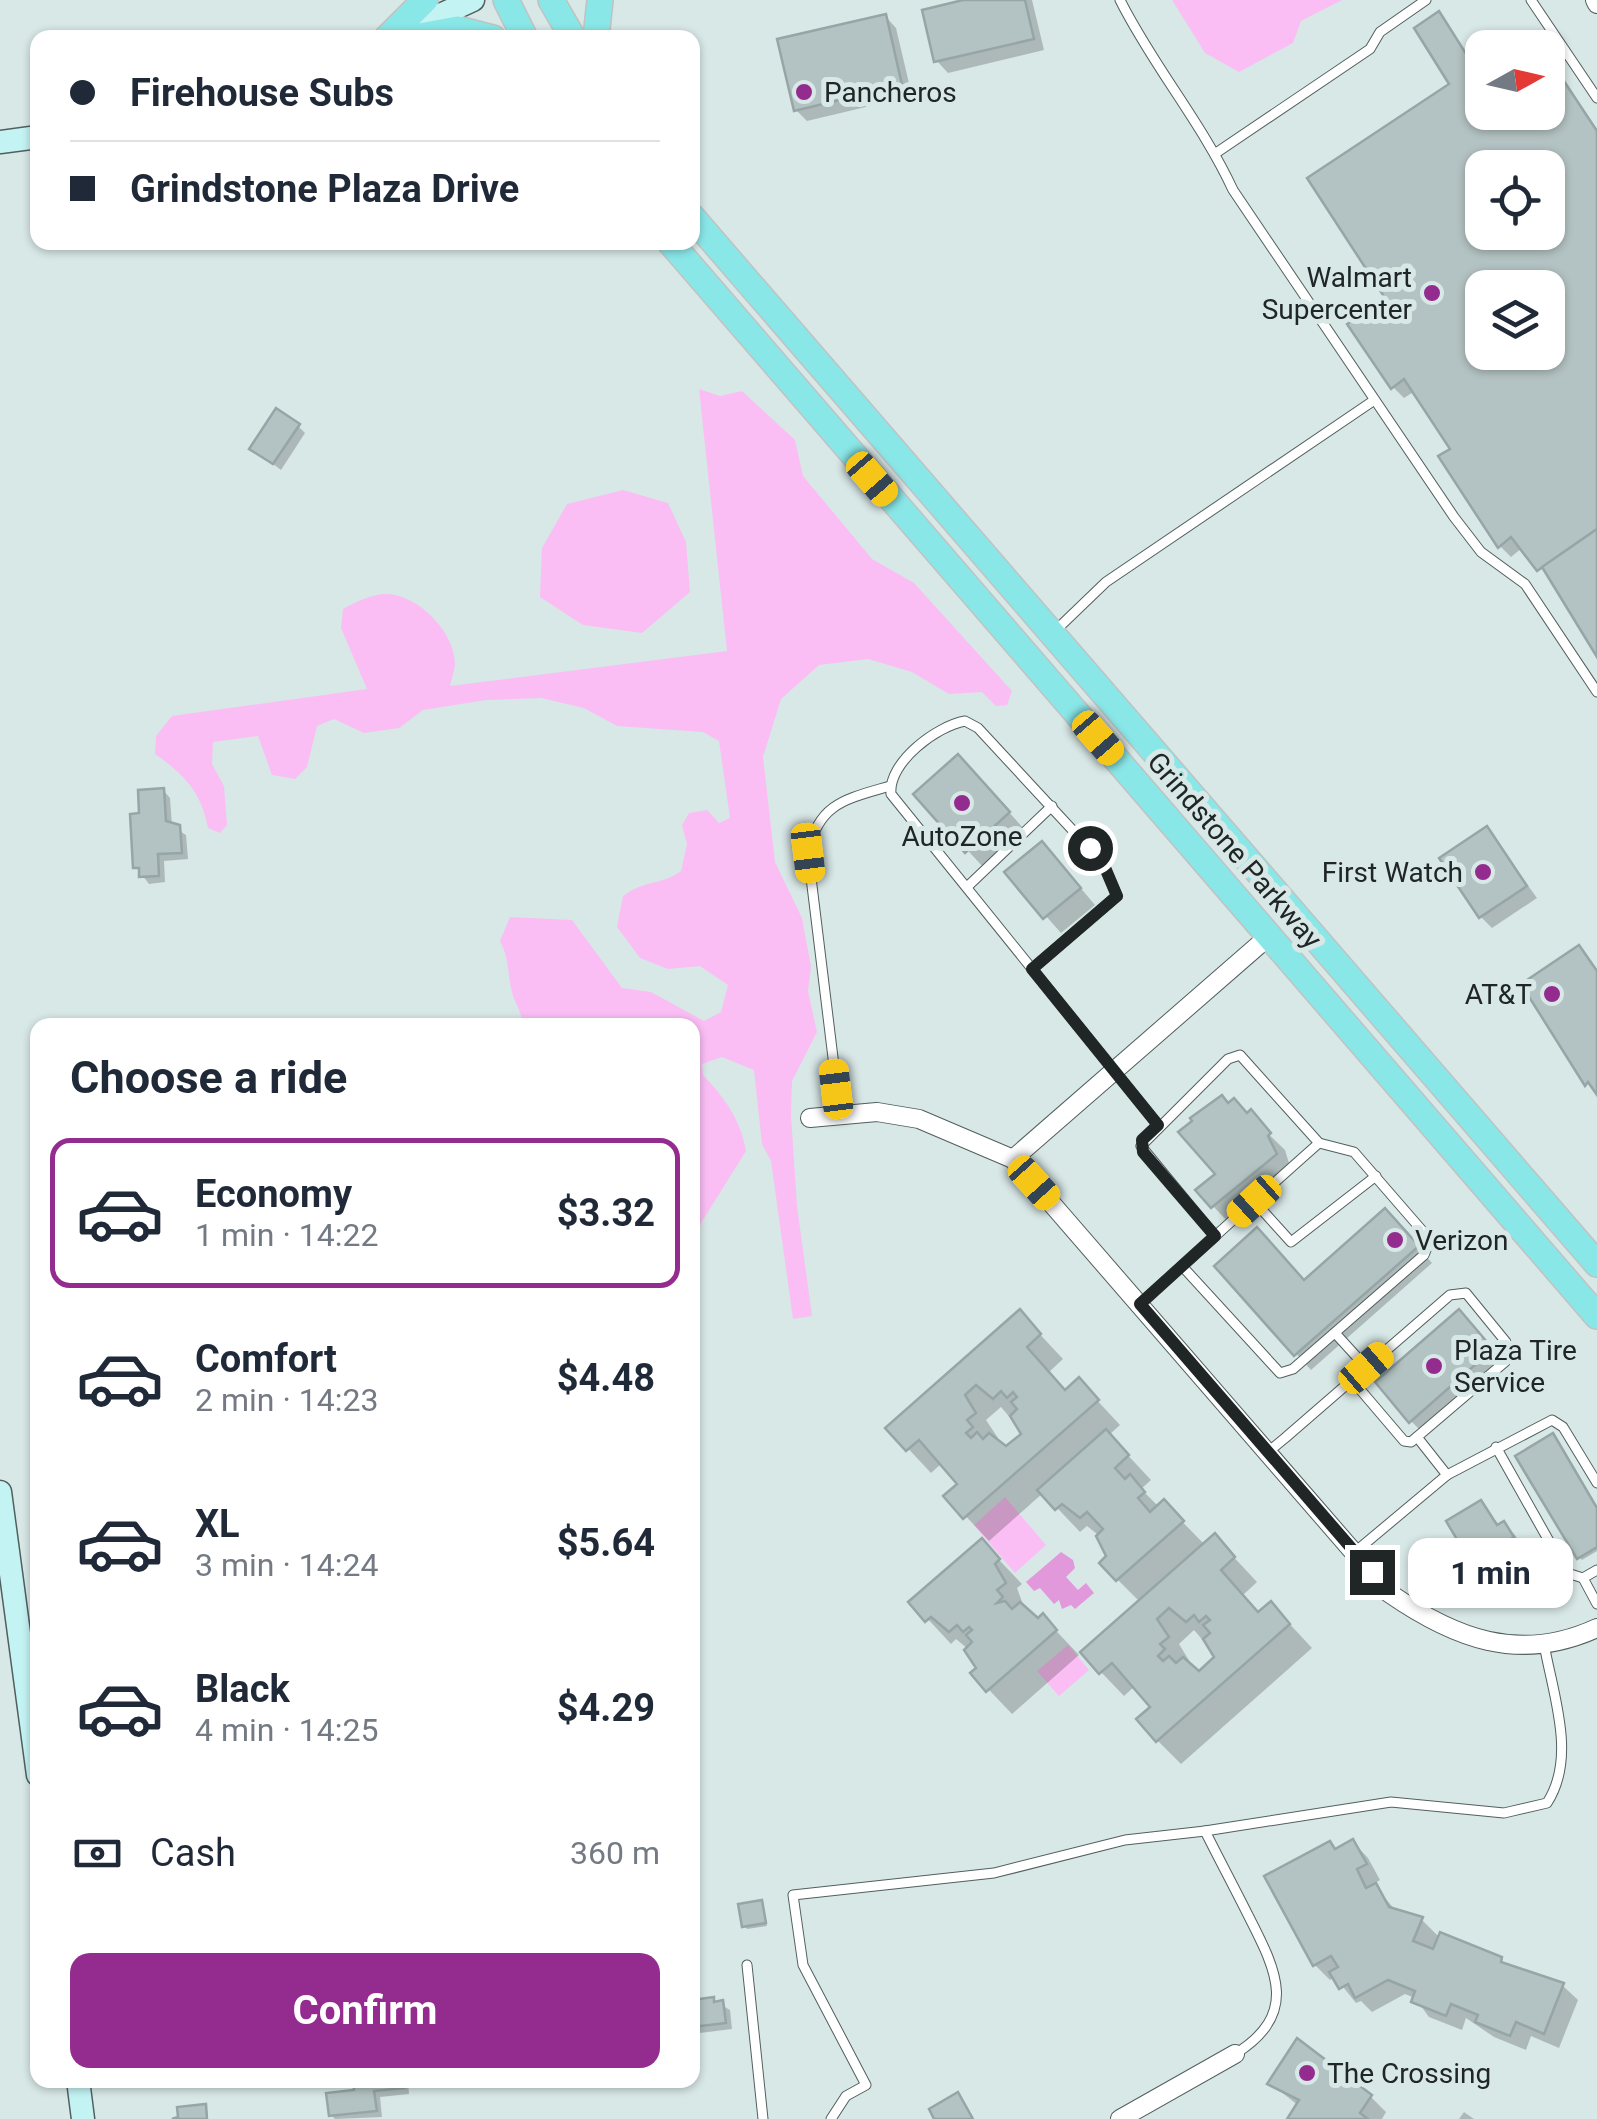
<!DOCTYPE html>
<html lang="en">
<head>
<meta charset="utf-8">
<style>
	body { margin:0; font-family:Roboto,sans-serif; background:#f6f6f7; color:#1f2937; height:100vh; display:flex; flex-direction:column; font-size:38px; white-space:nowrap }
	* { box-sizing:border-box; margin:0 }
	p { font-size:32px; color:#747a83 }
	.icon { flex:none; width:55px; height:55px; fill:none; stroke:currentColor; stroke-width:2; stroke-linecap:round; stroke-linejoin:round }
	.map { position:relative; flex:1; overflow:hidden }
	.panel { position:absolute; left:30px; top:1018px; width:670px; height:1070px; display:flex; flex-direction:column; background:#fff; border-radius:20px; box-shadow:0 2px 8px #0004 }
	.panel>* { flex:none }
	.top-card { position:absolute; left:30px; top:30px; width:670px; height:220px; border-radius:20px; box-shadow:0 2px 8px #0004; display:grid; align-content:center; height:220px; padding:0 40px; background:#fff }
	.needle { width:65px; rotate:82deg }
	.buttons { position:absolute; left:1465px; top:30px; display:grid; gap:20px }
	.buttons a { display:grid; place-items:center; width:100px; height:100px; border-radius:20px; background:#fff; box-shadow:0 2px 8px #0004; font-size:50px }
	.end { position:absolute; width:45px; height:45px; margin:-22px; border:12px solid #202626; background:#fff; box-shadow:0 0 0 5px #fff }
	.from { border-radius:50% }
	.bubble { position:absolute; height:70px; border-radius:20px; background:#fff; box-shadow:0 2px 8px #0004; font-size:32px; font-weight:700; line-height:70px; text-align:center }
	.car { position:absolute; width:30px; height:60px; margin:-30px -15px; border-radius:12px; box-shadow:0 0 8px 2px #0007; background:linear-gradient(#f5c518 24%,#345 0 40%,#f5c518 0 76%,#345 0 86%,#f5c518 0) }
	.top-card b { display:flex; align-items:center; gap:35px; height:95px; font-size:38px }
	.top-card b+b { border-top:2px solid #e0e1e3 }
	.top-card i { width:25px; height:25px; background:#1f2937 }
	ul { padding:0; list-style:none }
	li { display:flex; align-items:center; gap:30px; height:150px; margin:0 20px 15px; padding:0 20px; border:5px solid transparent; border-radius:20px }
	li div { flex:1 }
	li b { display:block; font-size:38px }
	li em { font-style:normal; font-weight:700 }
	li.current { border-color:#942b8f }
	li>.icon { width:90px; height:90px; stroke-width:1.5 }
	h2 { padding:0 40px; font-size:45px; line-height:120px }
	.pay { display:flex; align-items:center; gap:25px; height:110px; padding:0 40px; font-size:38px }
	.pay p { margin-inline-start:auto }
	.primary-button { display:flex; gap:20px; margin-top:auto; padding:20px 40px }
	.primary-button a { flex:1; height:115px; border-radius:20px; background:#942b8f; color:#fff; font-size:40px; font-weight:700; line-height:115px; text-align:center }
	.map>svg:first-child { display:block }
	.green { fill:#fabef4 }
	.water { fill:#e299db }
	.shadow { fill:#0003; fill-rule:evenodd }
	.building { fill:#b3c2c2; stroke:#96a5a5; stroke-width:2.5; fill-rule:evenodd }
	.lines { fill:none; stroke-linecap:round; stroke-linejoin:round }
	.lane-casing { stroke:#515f5e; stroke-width:11 }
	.street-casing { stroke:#515f5e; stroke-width:20 }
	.secondary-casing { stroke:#515f5e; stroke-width:25 }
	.primary-casing { stroke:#c1c2c2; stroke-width:28 }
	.lane { stroke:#fff; stroke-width:9 }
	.street { stroke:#fff; stroke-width:18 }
	.secondary { stroke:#c4f3f4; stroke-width:22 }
	.primary { stroke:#8ae7e8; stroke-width:25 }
	.route { stroke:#202626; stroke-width:12 }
	.poi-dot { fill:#942b8f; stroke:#d8e8e7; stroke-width:4 }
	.labels { text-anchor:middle; stroke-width:10; stroke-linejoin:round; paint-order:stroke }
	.poi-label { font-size:28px; fill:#202626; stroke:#d8e8e7; text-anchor:start }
	.street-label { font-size:28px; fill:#202626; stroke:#d8e8e7 }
</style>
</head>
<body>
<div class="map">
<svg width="1597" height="2119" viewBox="0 0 1597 2119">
	<rect width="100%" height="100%" fill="#d8e8e7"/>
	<g class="green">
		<polygon points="1172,0 1342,0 1301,21 1293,43 1239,72 1205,53"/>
		<path d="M699 389 720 396 742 391 795 440 803 476 872 559 914 583 1012 691 1007 705 996 706 982 692 949 694 912 672 868 659 819 665 781 699 763 757 775 862 802 918 811 967 808 991 817 1032 792 1081 791 1115 797 1206 812 1316 793 1319 771 1161 762 1144 754 1070 722 1057 702 1064 703 1075C724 1097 741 1120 746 1151L701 1223 693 1256 692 1025H522C522 1010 515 1005 512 992 507 973 510 960 500 941L510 917 572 920 622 988 651 992 704 1021 721 1012 728 985 700 966 668 969 640 958 617 927 623 896C646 879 660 886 681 871L687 844 682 825 689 813 707 810 719 823 730 818 719 741 703 732 617 726 584 708 541 698 486 700 423 710 399 728 364 733 334 719 317 726 307 767 295 779 272 775 258 736 213 742 212 764 224 786 227 825 220 833 208 828C201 792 185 775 155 754L156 736 172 716 367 689 341 628 343 609C358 601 377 591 395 595 424 601 454 634 455 663 455 670 451 680 450 686L727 651Z"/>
		<polygon points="623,490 668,503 686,542 690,592 642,633 583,625 540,597 542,548 567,504"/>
		<polygon points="1005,1497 1046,1545 1015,1573 974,1525"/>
		<polygon points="1068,1645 1089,1670 1059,1696 1037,1671"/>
	</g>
	<polygon class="water" points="1061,1552 1073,1560 1075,1568 1066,1577 1078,1590 1086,1583 1094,1593 1075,1609 1071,1605 1062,1609 1059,1600 1054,1604 1040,1588 1034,1591 1026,1582"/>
	<g class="shadow">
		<polygon points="974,0 1032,0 1044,50 948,73 937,61"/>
		<path d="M1439 14 1482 77V112H1548V61L1597 129V650L1552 579 1522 548 1511 557 1500 546 1441 457 1454 450 1415 391 1404 398 1393 387 1351 325 1388 299 1452 85ZM1482 168H1548V232H1482ZM1482 288H1548V352H1482Z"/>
		<polygon points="885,16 896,28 912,96 807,121 796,110"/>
		<polygon points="298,426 305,433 281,470 252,448"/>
		<polygon points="974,773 1024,829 983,867 917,795"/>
		<polygon points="163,790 170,798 172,826 186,835 188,859 164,861 165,882 149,884 136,867"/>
		<polygon points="1487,829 1537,898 1492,928 1481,917"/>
		<polygon points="1057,860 1095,905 1061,933 1008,873"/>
		<polygon points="1234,1101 1285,1150 1291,1170 1228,1222 1199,1191 1218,1174 1228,1106"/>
		<polygon points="1400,1227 1432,1263 1311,1370 1217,1266 1305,1283"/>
		<path d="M1020 1313 1063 1359 1049 1372 1066 1392 1079 1381 1120 1425 1109 1435 1151 1480 1141 1489 1159 1507 1164 1503 1205 1545 1215 1537 1257 1582 1243 1595 1260 1614 1271 1604 1312 1648 1181 1764 1157 1740 1153 1707 1135 1686 1124 1696 1101 1672 1140 1602 1117 1579 1097 1534 1087 1526 1080 1532 1043 1493 989 1541 947 1496 961 1484 942 1463 931 1473 889 1428ZM1001 1407 1024 1434 1007 1450 995 1440 998 1438 986 1420ZM1194 1630 1218 1658 1200 1674 1188 1664 1190 1662 1179 1644Z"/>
		<polygon points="1474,1328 1507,1366 1426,1436 1411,1421"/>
		<polygon points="1481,1503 1500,1526 1504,1524 1515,1535 1524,1549 1515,1554 1531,1581 1501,1600 1489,1588"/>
		<polygon points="1597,1510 1597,1551 1582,1560 1579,1557"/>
		<polygon points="981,1541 1022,1584 1017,1588 1025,1610 1038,1621 1043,1617 1079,1655 1012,1714 974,1674 979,1669 968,1649 956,1639 951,1644 912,1602"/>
		<polygon points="1353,1842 1368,1858 1380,1880 1373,1884 1397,1912 1421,1919 1440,1938 1562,1985 1578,2000 1559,2048 1531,2036 1526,2050 1494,2037 1466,2018 1462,2030 1429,2017 1415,1998 1405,1994 1372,2012 1361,2001 1356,2003 1335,1977 1330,1980 1315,1965 1337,1851"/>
		<polygon points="761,1903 767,1926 747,1929 745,1926"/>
		<polygon points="713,2000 730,2010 732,2029 692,2034 692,2002"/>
		<polygon points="355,2080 408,2080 409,2094 380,2097 382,2117 335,2119 331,2115 357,2092"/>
		<polygon points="1270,2083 1371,2097 1386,2112 1382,2119 1290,2119 1299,2106"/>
		<polygon points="1464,2112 1474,2119 1459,2119"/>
	</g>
	<g class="building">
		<polygon points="963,0 1025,0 1034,39 934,62 922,10"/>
		<path d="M1439 11 1482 79V112H1548V57L1597 131V529L1537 571 1511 537 1498 548 1438 456 1450 449 1404 379 1391 389 1347 324 1385 298 1307 178 1449 84 1414 28ZM1482 168H1548V232H1482ZM1482 288H1548V352H1482Z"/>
		<polygon points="886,14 902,85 794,111 777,39"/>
		<polygon points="276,408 300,424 273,464 249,449"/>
		<polygon points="1597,529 1597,657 1542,567"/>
		<polygon points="958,754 1010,812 965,853 913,794"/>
		<polygon points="164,788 166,821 180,825 182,853 158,854 159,876 139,877 139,868 133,868 130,814 139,813 138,790"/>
		<polygon points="1487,826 1527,886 1479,918 1439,858"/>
		<polygon points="1042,841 1081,888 1043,919 1004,872"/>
		<polygon points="1579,945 1597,971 1597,1095 1588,1082 1585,1086 1521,984"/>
		<polygon points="1222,1095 1228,1103 1234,1098 1247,1113 1251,1109 1271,1133 1268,1136 1277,1154 1211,1208 1195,1190 1215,1174 1178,1132 1192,1121 1190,1118"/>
		<polygon points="1385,1208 1419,1246 1294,1356 1214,1266 1257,1227 1304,1280"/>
		<path d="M1020 1309 1041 1334 1027 1347 1065 1390 1079 1377 1099 1400 963 1519 943 1496 957 1484 919 1440 906 1451 885 1428ZM976 1385 993 1399 1001 1391 1007 1398 1013 1392 1017 1397 1011 1402 1017 1409 1010 1416 1021 1434 1006 1446 989 1433 983 1439 977 1432 971 1438 966 1433 973 1427 967 1420 976 1413 965 1395Z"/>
		<polygon points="1459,1309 1493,1349 1409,1423 1375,1382"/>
		<polygon points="1106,1429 1129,1455 1115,1468 1125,1479 1130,1474 1145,1492 1138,1498 1150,1512 1164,1499 1184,1521 1116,1581 1099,1563 1106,1556 1096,1536 1103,1529 1087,1512 1080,1518 1062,1504 1055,1510 1037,1490"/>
		<polygon points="1553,1433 1597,1508 1597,1547 1577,1559 1515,1456"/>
		<polygon points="1481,1500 1497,1525 1504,1521 1514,1537 1506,1542 1522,1569 1487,1590 1446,1521"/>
		<path d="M1215 1533 1235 1557 1221 1570 1258 1612 1271 1601 1290 1624 1156 1742 1136 1719 1150 1707 1112 1663 1099 1674 1080 1652ZM1169 1608 1186 1622 1194 1615 1199 1622 1206 1616 1210 1620 1203 1625 1210 1633 1203 1639 1214 1657 1199 1671 1183 1657 1176 1663 1169 1656 1163 1661 1158 1656 1165 1649 1160 1644 1169 1637 1157 1619Z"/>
		<polygon points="982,1538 1000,1559 995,1564 1006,1583 997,1590 1003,1597 997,1603 1005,1601 1012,1609 1020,1602 1038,1618 1043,1613 1057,1630 986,1692 970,1673 976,1668 964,1650 972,1642 966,1635 972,1630 969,1627 963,1632 957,1625 949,1632 931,1617 925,1622 908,1602"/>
		<polygon points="1353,1839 1367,1864 1357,1869 1366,1888 1376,1883 1389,1907 1423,1917 1413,1941 1433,1949 1440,1932 1502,1957 1501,1962 1564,1983 1544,2034 1516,2022 1510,2036 1475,2022 1478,2015 1451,2004 1446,2016 1411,2002 1415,1991 1388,1980 1355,1998 1348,1984 1339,1989 1329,1972 1338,1967 1331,1956 1313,1966 1264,1876 1330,1841 1335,1849"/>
		<polygon points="762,1900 766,1923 742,1927 738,1904"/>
		<polygon points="714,1997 714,2002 723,2000 726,2023 692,2027 692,2000"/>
		<polygon points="1297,2038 1372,2095 1360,2113 1368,2119 1287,2119 1299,2100 1267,2084"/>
		<polygon points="353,2080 403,2080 404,2088 374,2091 377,2111 329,2116 326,2093 354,2090"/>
		<polygon points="958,2092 973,2119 934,2119 929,2109"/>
		<polygon points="206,2104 207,2119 172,2119 178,2117 177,2107"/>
	</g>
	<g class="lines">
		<defs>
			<g id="lane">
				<path d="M1120 0C1153 66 1202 123 1233 190L1454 517 1481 552 1525 584 1597 692"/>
				<polyline points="1531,0 1597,98"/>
				<polyline points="1216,153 1370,49 1380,32 1426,0"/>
				<polyline points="1053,633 1106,582 1373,401"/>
				<polyline points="967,887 1052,806"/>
				<path d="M1032 969 1117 896 1103 863 978 728 965 721C937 726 888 762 891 794L1158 1125"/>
				<path d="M840 1115 808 853C818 803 846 799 890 786"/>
				<polyline points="1254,1201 1291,1242 1376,1176"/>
				<polyline points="1182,1266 1280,1373 1293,1369 1424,1255 1429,1243 1426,1235 1354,1152 1319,1143"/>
				<path d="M1140 1304C1200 1250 1259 1196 1319 1143L1240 1055 1228 1059 1141 1146 1215 1236"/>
				<polyline points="1335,1333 1366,1367"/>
				<polyline points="1496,1447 1567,1573 1583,1578"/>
				<polyline points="1268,1452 1285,1438 1450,1295 1466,1293 1506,1342 1506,1361 1411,1442 1404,1441 1352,1380"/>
				<polyline points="1447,1475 1552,1420 1563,1427 1597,1483"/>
				<polyline points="1355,1552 1447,1475 1417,1437"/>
				<polyline points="1597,1570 1583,1578 1597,1604"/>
				<polyline points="747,1965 763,2119"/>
				<path d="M1235 2054C1300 2014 1276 1970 1248 1915 1234 1887 1219 1859 1205 1831L1391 1802 1504 1813 1547 1803C1577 1757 1553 1695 1544 1644"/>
				<polyline points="831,2119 846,2096 866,2085 803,1965 793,1895 994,1873 1125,1840 1205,1831"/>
			</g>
			<g id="street">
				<polyline points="1595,0 1597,4"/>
				<path d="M810 1118 877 1112 919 1119 1013 1159 1389 1593C1454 1638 1519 1664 1597 1628"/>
				<polyline points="1013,1159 1269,936"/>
				<polyline points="1120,2119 1235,2054"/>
			</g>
			<g id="secondary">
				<polyline points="399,34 473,0"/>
				<polyline points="0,142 38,137"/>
				<polyline points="0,1492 38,1775"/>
				<polyline points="78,2080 83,2119"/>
			</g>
			<g id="primary">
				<polyline points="506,0 525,38"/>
				<polyline points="551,0 573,38"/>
				<polyline points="387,38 425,0"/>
				<polyline points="408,38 458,29 493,38"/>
				<polyline points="596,38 600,0"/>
				<polyline points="692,217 1597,1264"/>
				<polyline points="670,242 1597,1316"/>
			</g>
		</defs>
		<use href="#lane" class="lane-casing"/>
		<use href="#street" class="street-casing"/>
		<use href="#secondary" class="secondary-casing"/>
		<use href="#primary" class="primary-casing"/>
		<use href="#lane" class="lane"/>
		<use href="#street" class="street"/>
		<use href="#secondary" class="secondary"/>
		<use href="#primary" class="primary"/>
	</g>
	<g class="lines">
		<polyline class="route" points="1090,848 1103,863 1117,896 1032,969 1158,1125 1142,1140 1143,1152 1215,1236 1140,1304 1372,1572"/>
	</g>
	<g class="poi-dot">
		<circle cx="804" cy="92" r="10"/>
		<circle cx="1432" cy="293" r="10"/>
		<circle cx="962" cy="803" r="10"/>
		<circle cx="1483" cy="872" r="10"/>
		<circle cx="1552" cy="994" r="10"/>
		<circle cx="1395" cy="1240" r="10"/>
		<circle cx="1434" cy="1366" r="10"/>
		<circle cx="1307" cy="2073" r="10"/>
	</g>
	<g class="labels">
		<g class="poi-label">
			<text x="824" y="102">Pancheros</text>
			<text x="1412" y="287" text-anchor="end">Walmart<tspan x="1412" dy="32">Supercenter</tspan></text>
			<text x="962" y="846" text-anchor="middle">AutoZone</text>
			<text x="1463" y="882" text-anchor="end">First Watch</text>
			<text x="1532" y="1004" text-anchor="end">AT&amp;T</text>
			<text x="1415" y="1250">Verizon</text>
			<text x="1454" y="1360">Plaza Tire<tspan x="1454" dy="32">Service</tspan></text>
			<text x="1327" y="2083">The Crossing</text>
		</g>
		<g class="street-label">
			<text transform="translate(1235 850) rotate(49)" y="10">Grindstone Parkway</text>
		</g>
	</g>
</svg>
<div class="buttons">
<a><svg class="needle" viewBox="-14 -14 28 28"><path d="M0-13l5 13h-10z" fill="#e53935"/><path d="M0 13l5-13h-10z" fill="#747a83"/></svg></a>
<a><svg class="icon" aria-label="locate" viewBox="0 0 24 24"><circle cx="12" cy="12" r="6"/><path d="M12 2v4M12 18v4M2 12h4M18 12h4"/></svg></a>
<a><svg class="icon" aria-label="layers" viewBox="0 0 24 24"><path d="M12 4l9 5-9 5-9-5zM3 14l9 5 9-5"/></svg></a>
</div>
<i class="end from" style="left:1090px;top:848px"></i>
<i class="end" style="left:1372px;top:1572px"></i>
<div class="bubble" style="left:1408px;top:1538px;width:165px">1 min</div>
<i class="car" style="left:872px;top:479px;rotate:139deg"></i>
<i class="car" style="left:1098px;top:738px;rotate:139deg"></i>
<i class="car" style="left:808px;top:853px;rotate:173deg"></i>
<i class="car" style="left:836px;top:1089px;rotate:353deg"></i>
<i class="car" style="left:1034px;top:1183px;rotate:138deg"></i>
<i class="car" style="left:1254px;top:1201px;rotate:228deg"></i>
<i class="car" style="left:1366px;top:1368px;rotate:49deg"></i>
<div class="top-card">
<b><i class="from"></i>Firehouse Subs</b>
<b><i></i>Grindstone Plaza Drive</b>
</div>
<section class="panel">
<h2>Choose a ride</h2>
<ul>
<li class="current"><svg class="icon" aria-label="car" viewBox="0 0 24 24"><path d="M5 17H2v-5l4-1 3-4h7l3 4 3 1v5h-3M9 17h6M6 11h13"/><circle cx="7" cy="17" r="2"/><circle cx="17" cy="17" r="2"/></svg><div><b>Economy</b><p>1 min · 14:22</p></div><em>$3.32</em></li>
<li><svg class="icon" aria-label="car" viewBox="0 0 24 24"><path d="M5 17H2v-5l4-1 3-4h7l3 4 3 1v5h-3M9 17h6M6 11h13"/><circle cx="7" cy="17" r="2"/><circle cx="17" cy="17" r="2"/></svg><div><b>Comfort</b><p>2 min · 14:23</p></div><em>$4.48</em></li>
<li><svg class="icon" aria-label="car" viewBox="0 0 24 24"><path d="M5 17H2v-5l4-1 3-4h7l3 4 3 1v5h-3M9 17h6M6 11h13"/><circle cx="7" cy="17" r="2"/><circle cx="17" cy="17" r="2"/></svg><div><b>XL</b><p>3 min · 14:24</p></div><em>$5.64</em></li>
<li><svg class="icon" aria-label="car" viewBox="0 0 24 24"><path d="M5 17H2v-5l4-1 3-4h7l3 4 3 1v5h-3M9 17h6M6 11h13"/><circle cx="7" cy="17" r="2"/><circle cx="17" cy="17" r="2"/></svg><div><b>Black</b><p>4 min · 14:25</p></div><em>$4.29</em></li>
</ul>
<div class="pay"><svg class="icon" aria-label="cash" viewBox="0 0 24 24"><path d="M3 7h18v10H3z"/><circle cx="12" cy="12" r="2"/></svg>Cash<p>360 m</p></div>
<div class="primary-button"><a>Confirm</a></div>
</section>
</div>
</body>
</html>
